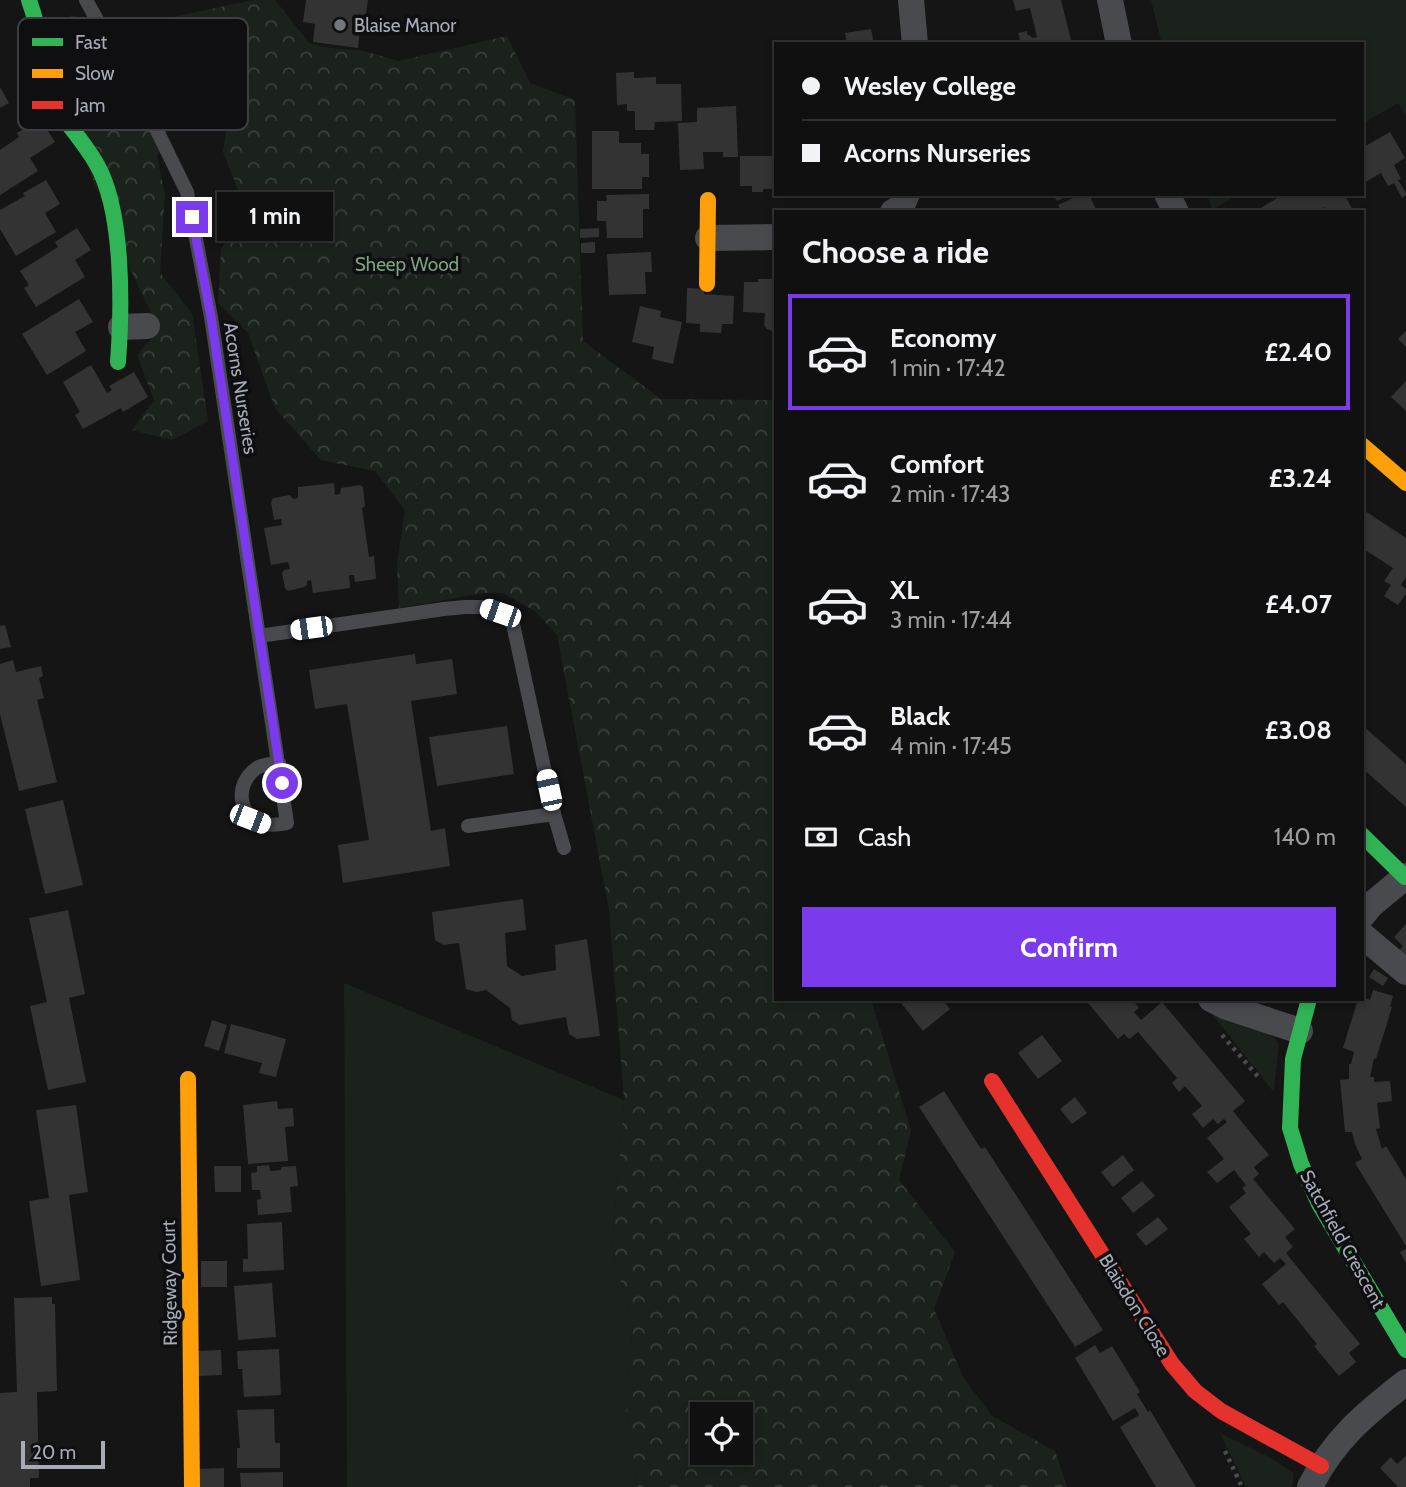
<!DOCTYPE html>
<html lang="en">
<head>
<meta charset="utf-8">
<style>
	body { margin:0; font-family:Cabin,sans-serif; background:#1e1e1e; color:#f1f3f6; height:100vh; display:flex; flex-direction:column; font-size:26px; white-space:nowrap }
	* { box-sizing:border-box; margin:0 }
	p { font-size:23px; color:#9c9d9f }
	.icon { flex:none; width:38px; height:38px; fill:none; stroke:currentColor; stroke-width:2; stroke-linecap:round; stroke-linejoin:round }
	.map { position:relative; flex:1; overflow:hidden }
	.drawer { position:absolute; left:774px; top:210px; width:590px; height:791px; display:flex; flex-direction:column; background:#101010; border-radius:0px; box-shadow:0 4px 10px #0003,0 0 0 2px #303030 }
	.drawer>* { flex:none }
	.banner { position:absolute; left:774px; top:42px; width:590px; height:154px; border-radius:0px; box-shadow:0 4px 10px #0003,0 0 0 2px #303030; display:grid; align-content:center; height:154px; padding:0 28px; background:#101010 }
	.buttons { position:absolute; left:690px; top:1402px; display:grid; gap:14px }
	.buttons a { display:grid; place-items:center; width:63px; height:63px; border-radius:0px; background:#101010; box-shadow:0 4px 10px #0003,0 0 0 2px #303030; font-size:35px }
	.scale { position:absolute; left:21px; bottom:18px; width:84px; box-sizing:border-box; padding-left:7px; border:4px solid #a6abb7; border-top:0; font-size:19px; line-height:24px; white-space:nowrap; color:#a6abb7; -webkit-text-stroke:5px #0f0f11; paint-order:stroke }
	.end { position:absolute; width:32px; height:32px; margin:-16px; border:9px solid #7c3aed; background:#fff; box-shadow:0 0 0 4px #fff }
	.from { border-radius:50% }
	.bubble { position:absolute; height:49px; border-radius:0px; background:#101010; box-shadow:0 4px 10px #0003,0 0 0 2px #303030; font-size:23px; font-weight:800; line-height:49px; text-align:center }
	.car { position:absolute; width:21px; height:42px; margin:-21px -10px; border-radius:9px; box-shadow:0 0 5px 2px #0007; background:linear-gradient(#fff 24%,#345 0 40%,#fff 0 76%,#345 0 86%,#fff 0) }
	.banner b { display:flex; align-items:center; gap:24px; height:66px; font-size:26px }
	.banner b+b { border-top:2px solid #303030 }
	.banner i { width:18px; height:18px; background:#f1f3f6 }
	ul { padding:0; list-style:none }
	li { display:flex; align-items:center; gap:21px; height:116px; margin:0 14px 10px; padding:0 14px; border:4px solid transparent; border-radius:0px }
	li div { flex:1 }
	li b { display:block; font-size:26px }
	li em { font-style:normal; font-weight:800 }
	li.selected { border-color:#7c3aed }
	li>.icon { width:63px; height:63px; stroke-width:1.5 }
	h2 { padding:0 28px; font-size:32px; line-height:84px }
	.pay { display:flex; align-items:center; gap:18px; height:77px; padding:0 28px; font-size:26px }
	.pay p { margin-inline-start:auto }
	.primary-button { display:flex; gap:14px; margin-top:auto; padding:14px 28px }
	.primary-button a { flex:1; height:80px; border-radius:0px; background:#7c3aed; color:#fff; font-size:28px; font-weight:800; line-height:80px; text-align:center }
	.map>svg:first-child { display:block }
	.green { fill:#1b221c }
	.forest { fill:url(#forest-crowns); fill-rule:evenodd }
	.building { fill:#333334 }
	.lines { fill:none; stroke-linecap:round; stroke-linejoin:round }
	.path { stroke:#4b4c50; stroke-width:4.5; stroke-dasharray:3.5 5; stroke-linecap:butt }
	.lane { stroke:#494a4e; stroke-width:14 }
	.street { stroke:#494a4e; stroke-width:26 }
	.fast { stroke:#30b455; stroke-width:16 }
	.slow { stroke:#ff9f0a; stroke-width:16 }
	.jam { stroke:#e5322d; stroke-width:16 }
	.route { stroke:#7c3aed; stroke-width:9 }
	.poi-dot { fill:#73767e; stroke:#0f0f11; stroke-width:2.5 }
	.labels { text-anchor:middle; stroke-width:7; stroke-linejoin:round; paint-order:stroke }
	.poi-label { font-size:19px; fill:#a6abb7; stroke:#0f0f11; text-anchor:start }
	.park-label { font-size:19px; fill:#7ca27e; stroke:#0f0f11 }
	.street-label { font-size:19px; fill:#a6abb7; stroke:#0f0f11 }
	.key { fill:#0f0f11; stroke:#3c3e43; stroke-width:2 }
	.key-label { font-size:19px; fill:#a6abb7 }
</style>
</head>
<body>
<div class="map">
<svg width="1406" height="1487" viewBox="0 0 1406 1487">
	<defs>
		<pattern id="forest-crowns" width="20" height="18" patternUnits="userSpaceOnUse" patternTransform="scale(1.75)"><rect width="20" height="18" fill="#1b221c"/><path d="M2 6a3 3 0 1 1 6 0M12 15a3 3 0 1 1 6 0" fill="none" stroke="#393f3b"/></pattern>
	</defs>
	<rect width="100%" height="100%" fill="#151515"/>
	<g class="green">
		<polygon points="1151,0 1406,0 1406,116 1398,103 1362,124 1362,44 1162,44"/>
		<polygon points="1207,194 1240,194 1212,210"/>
		<polygon points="344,983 624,1100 612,1247 633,1328 625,1402 638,1487 347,1487"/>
		<polygon points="1212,1014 1268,1033 1275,1038 1279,1045 1274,1089 1272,1090"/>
		<polygon points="1220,1433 1267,1456 1294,1473 1292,1487 1246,1487"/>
	</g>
	<path class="forest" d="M253 0H275L309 43 323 47 364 51 398 61 507 36 530 83 575 100 583 341 661 399 775 400V999H871L911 1130 899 1180 955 1252 934 1309 963 1377 992 1416 1055 1451 1067 1487H638L625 1402 633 1328 612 1247 624 1100 609 910 557 635 535 611 503 593H483L399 608 397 564 405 510 375 471 321 460 275 408 248 333 218 303 221 250 243 202 223 152 228 120 182 93 157 156 165 195 160 273 192 313 208 421 172 440 132 430 154 400 137 355 159 330 123 254 45 60 71 15 117 29ZM702 1414H740V1452H702Z"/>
	<g class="building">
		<polygon points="306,0 368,0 364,27 360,27 358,48 313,42 315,24 303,22"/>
		<polygon points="1013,0 1061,0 1072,44 1038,44 1038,41 1021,44 1018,33 1027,31 1027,34 1033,38 1037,37 1030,8 1016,11"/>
		<polygon points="871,29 874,44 847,44 845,33"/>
		<polygon points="634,72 634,78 656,77 656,84 681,84 682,121 655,122 654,130 635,130 635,111 627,111 627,104 617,105 616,73"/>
		<polygon points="0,87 9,103 0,108"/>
		<polygon points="736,106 738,157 723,157 723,152 703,152 704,169 680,170 678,123 697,122 697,108"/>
		<polygon points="40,119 55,142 30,158 38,171 0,195 0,150 19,137 17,133"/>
		<polygon points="592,131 619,131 619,143 641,143 641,154 649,154 649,177 642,177 642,189 592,189"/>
		<polygon points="1390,132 1405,158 1394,165 1401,179 1398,180 1406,193 1406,195 1402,198 1394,183 1388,186 1381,173 1362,184 1362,148"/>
		<polygon points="740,156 775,156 775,189 763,189 763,192 752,192 752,186 740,186"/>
		<polygon points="46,180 60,204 45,213 56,232 16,256 0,229 0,210 25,196 23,193"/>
		<polygon points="649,194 649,209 643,209 643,238 607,238 606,221 597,221 597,201 607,201 606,195"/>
		<polygon points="1055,194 1071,194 1057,201 1053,195"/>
		<polygon points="1082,194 1089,194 1097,212 1062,212 1058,205"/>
		<polygon points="1284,194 1344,194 1354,212 1327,212 1324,207 1315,212 1254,212"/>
		<polygon points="77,228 91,250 75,260 85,277 36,307 24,288 29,285 20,271 58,247 55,242"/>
		<polygon points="599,228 599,237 580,238 580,229"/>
		<polygon points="595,242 595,253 581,253 581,243"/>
		<polygon points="651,252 652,272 645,272 646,294 609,295 607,254"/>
		<polygon points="758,279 774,279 775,282 775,330 772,331 767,329 764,325 765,313 743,312 744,282 758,282"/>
		<polygon points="687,288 704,289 704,294 734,296 733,324 722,324 721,333 700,332 700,324 686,323"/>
		<polygon points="79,299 93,322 75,332 86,351 47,375 22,334"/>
		<polygon points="640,306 661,311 660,317 682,322 673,364 652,359 654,347 632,342"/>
		<polygon points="1406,331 1406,347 1398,339"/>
		<polygon points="91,365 107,393 112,390 109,386 134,372 148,397 123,412 121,408 83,429 75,415 80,412 63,382"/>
		<polygon points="1406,381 1406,411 1391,397"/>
		<polygon points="334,483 335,495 340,494 341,488 360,485 363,487 365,506 362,508 369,557 374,556 376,579 355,582 354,575 349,575 350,588 313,593 311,580 307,581 307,585 304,587 288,591 285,588 282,573 284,570 290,569 288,562 271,565 264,528 282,525 281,519 274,520 271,502 273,498 290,495 293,499 298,498 298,487"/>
		<polygon points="1362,509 1406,538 1406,577 1401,585 1406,589 1406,594 1398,605 1384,596 1391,585 1384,581 1393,568 1362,548"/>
		<polygon points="5,625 11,647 0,649 0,626"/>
		<polygon points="415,654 416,664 452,659 457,694 411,701 431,831 445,828 450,866 343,883 338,845 369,840 347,704 315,709 309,670"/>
		<polygon points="13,660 16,672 41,666 43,676 39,678 44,698 37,700 57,782 19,791 0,714 0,664"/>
		<polygon points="1362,725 1406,764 1406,807 1362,768"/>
		<polygon points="507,726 514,774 437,786 429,737"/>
		<polygon points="63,800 83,885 45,894 25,809"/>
		<polygon points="523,899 526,930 505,933 507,966 522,976 556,970 555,945 587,939 600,1036 577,1039 569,1034 566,1017 520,1025 512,1020 510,1008 486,990 476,992 466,989 459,943 443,945 435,940 432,912"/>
		<polygon points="68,910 85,994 69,998 86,1082 48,1090 30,1006 47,1002 29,918"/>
		<polygon points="1406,924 1406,961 1397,953 1403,946 1394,937"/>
		<polygon points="1374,969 1388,978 1383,986 1369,977"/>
		<polygon points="1373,990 1393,996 1390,1006 1392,1007 1376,1059 1374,1058 1370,1077 1374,1077 1374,1082 1390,1081 1392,1101 1377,1103 1380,1128 1376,1129 1382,1149 1386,1146 1406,1179 1406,1246 1355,1163 1362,1159 1355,1144 1352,1132 1345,1132 1340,1080 1349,1079 1349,1064 1351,1064 1354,1052 1343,1048 1358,999 1362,999 1362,997 1370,1000"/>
		<polygon points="898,999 942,999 950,1009 923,1031"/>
		<polygon points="1085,999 1132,999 1139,1008 1134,1012 1141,1020 1162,1002 1245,1101 1233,1111 1269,1155 1254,1167 1259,1174 1253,1179 1295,1229 1285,1237 1293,1247 1286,1253 1360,1344 1349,1353 1356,1362 1339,1376 1314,1346 1317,1344 1283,1302 1279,1305 1262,1284 1286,1264 1280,1258 1274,1263 1264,1252 1259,1257 1244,1239 1251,1234 1229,1207 1246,1193 1242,1188 1246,1185 1234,1170 1217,1183 1207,1172 1224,1159 1207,1138 1227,1122 1224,1119 1218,1124 1213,1119 1203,1128 1192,1114 1202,1106 1185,1086 1179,1092 1172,1083 1177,1078 1138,1032 1129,1039 1124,1034 1118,1039"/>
		<polygon points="212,1020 227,1025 219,1051 204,1046"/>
		<polygon points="231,1024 286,1039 276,1077 259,1073 262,1063 224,1053"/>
		<polygon points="1042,1035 1062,1061 1038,1079 1018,1053"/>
		<polygon points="944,1091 981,1149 985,1147 1103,1330 1075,1347 919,1107"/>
		<polygon points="1075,1097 1087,1113 1072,1124 1060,1109"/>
		<polygon points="277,1101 278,1109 293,1108 294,1126 285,1127 288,1161 248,1164 243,1105"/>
		<polygon points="76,1105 88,1192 69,1195 80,1280 41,1286 29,1201 49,1198 36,1110"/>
		<polygon points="1123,1155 1134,1170 1113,1187 1101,1172"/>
		<polygon points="269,1165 270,1171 281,1170 281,1167 296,1166 298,1186 290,1187 292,1212 258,1215 257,1200 261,1199 260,1190 252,1190 251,1173 257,1172 257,1166"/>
		<polygon points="214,1166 241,1166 241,1192 215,1192"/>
		<polygon points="1142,1181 1155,1196 1133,1213 1121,1198"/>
		<polygon points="1158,1217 1168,1229 1146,1246 1136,1234"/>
		<polygon points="282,1222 284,1270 243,1272 243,1259 248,1259 247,1224"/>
		<polygon points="1406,1249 1406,1263 1400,1252"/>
		<rect x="201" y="1261" width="26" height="26"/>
		<polygon points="272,1283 276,1337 238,1340 234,1286"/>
		<polygon points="52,1297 52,1304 55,1304 57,1391 37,1392 39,1478 30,1478 30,1487 0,1487 0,1393 17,1392 14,1298"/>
		<polygon points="1095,1345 1100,1353 1112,1346 1140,1392 1137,1394 1148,1412 1150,1410 1196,1487 1156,1487 1120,1427 1139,1415 1135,1408 1113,1421 1075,1358"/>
		<polygon points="279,1349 281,1395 244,1397 242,1369 238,1369 237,1351"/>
		<polygon points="221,1350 222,1375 198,1376 197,1351"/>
		<polygon points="274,1409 275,1443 280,1443 280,1468 237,1468 237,1448 240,1448 237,1410"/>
		<polygon points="1406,1456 1406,1487 1398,1487 1380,1468 1391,1457 1397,1464"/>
		<polygon points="224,1468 224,1487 200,1487 199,1469"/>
		<polygon points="283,1472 283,1487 241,1487 240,1473"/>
	</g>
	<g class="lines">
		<g class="path">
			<polyline points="1210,212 1212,210"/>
			<polyline points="1222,1035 1260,1079"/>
			<polyline points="1225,1451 1242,1487"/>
		</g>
		<g class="lane">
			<path d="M86 0 146 108 187 192 211 317 287 823C280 824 272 826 265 824 237 818 234 783 257 768 263 764 271 764 279 763"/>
			<polyline points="259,636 444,609 465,607 482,607 500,613 513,624 554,814 564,848"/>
			<polyline points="468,826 554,814"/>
		</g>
		<g class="street">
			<polyline points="911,0 915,44"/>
			<polyline points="1110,0 1119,44"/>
			<polyline points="1167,194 1176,212"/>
			<polyline points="893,212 901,207 907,194"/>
			<polyline points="708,238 775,237"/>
			<polyline points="121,327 147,326"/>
			<polyline points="1362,916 1371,905 1406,876"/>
			<polyline points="1362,935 1406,972"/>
			<polyline points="1211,999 1227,1007 1300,1031"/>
			<path d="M1310 1487C1333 1440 1366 1413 1406 1382"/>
		</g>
		<g class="fast">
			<path d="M29 0C31 7 34 14 35 20 37 39 32 55 38 73 50 108 78 132 96 163 124 210 122 308 118 362"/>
			<polyline points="1362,835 1405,877"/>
			<polyline points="1309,999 1293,1059 1290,1128 1301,1164 1319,1204 1406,1350"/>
		</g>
		<g class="slow">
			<polyline points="707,284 708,200"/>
			<polyline points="1362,445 1406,483"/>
			<polyline points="188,1079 192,1487"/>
		</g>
		<polyline class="jam" points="992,1081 1172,1364 1195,1391 1221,1411 1321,1466"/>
	</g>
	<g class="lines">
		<polyline class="route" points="192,217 211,317 282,783"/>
	</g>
	<circle class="poi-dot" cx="340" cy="25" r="7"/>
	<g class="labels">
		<g class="poi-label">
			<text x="354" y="32">Blaise Manor</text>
		</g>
		<g class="park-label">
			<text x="407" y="271">Sheep Wood</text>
		</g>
		<g class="street-label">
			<text transform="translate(241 388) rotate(81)" y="7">Acorns Nurseries</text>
			<text transform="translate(1343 1239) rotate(61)" y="7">Satchfield Crescent</text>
			<text transform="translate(169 1283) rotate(-91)" y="7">Ridgeway Court</text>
			<text transform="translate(1135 1305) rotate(58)" y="7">Blaisdon Close</text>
		</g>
	</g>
	<rect x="18" y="18" width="230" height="112" rx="10" class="key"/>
	<rect x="32" y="38" width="31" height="8" fill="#30b455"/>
	<rect x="32" y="69" width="31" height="9" fill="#ff9f0a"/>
	<rect x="32" y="101" width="31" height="8" fill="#e5322d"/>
	<g class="key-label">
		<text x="75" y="49">Fast</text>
		<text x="75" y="80">Slow</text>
		<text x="75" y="112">Jam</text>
	</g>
</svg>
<div class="buttons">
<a><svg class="icon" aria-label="locate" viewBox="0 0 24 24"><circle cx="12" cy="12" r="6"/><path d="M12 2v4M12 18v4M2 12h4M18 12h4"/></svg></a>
</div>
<div class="scale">20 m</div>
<i class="end from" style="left:282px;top:783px"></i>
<i class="end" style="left:192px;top:217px"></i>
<div class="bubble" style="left:217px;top:192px;width:116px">1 min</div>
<i class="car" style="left:500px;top:613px;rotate:289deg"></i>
<i class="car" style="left:311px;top:628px;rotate:262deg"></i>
<i class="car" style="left:549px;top:790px;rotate:348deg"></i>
<i class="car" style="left:250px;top:819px;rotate:111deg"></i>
<div class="banner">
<b><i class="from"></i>Wesley College</b>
<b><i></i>Acorns Nurseries</b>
</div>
<section class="drawer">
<h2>Choose a ride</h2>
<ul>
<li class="selected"><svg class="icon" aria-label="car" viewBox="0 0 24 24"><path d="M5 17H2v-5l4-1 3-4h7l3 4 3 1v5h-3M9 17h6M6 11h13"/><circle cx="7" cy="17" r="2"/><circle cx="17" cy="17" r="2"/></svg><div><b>Economy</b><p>1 min · 17:42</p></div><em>£2.40</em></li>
<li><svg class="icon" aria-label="car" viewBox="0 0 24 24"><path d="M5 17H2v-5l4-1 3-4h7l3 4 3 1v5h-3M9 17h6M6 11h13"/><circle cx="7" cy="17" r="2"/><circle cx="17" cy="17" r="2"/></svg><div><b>Comfort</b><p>2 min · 17:43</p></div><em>£3.24</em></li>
<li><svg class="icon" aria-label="car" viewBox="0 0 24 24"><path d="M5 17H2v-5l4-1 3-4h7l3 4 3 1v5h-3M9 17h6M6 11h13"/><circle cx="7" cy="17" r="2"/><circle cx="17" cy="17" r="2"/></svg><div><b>XL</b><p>3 min · 17:44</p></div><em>£4.07</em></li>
<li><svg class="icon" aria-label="car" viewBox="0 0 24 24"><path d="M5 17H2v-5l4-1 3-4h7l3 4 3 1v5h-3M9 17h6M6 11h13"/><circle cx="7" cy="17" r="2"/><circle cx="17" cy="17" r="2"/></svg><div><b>Black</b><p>4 min · 17:45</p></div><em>£3.08</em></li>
</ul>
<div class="pay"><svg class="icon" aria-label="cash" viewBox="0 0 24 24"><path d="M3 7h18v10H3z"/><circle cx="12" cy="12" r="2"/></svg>Cash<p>140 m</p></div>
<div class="primary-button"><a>Confirm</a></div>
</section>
</div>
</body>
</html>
